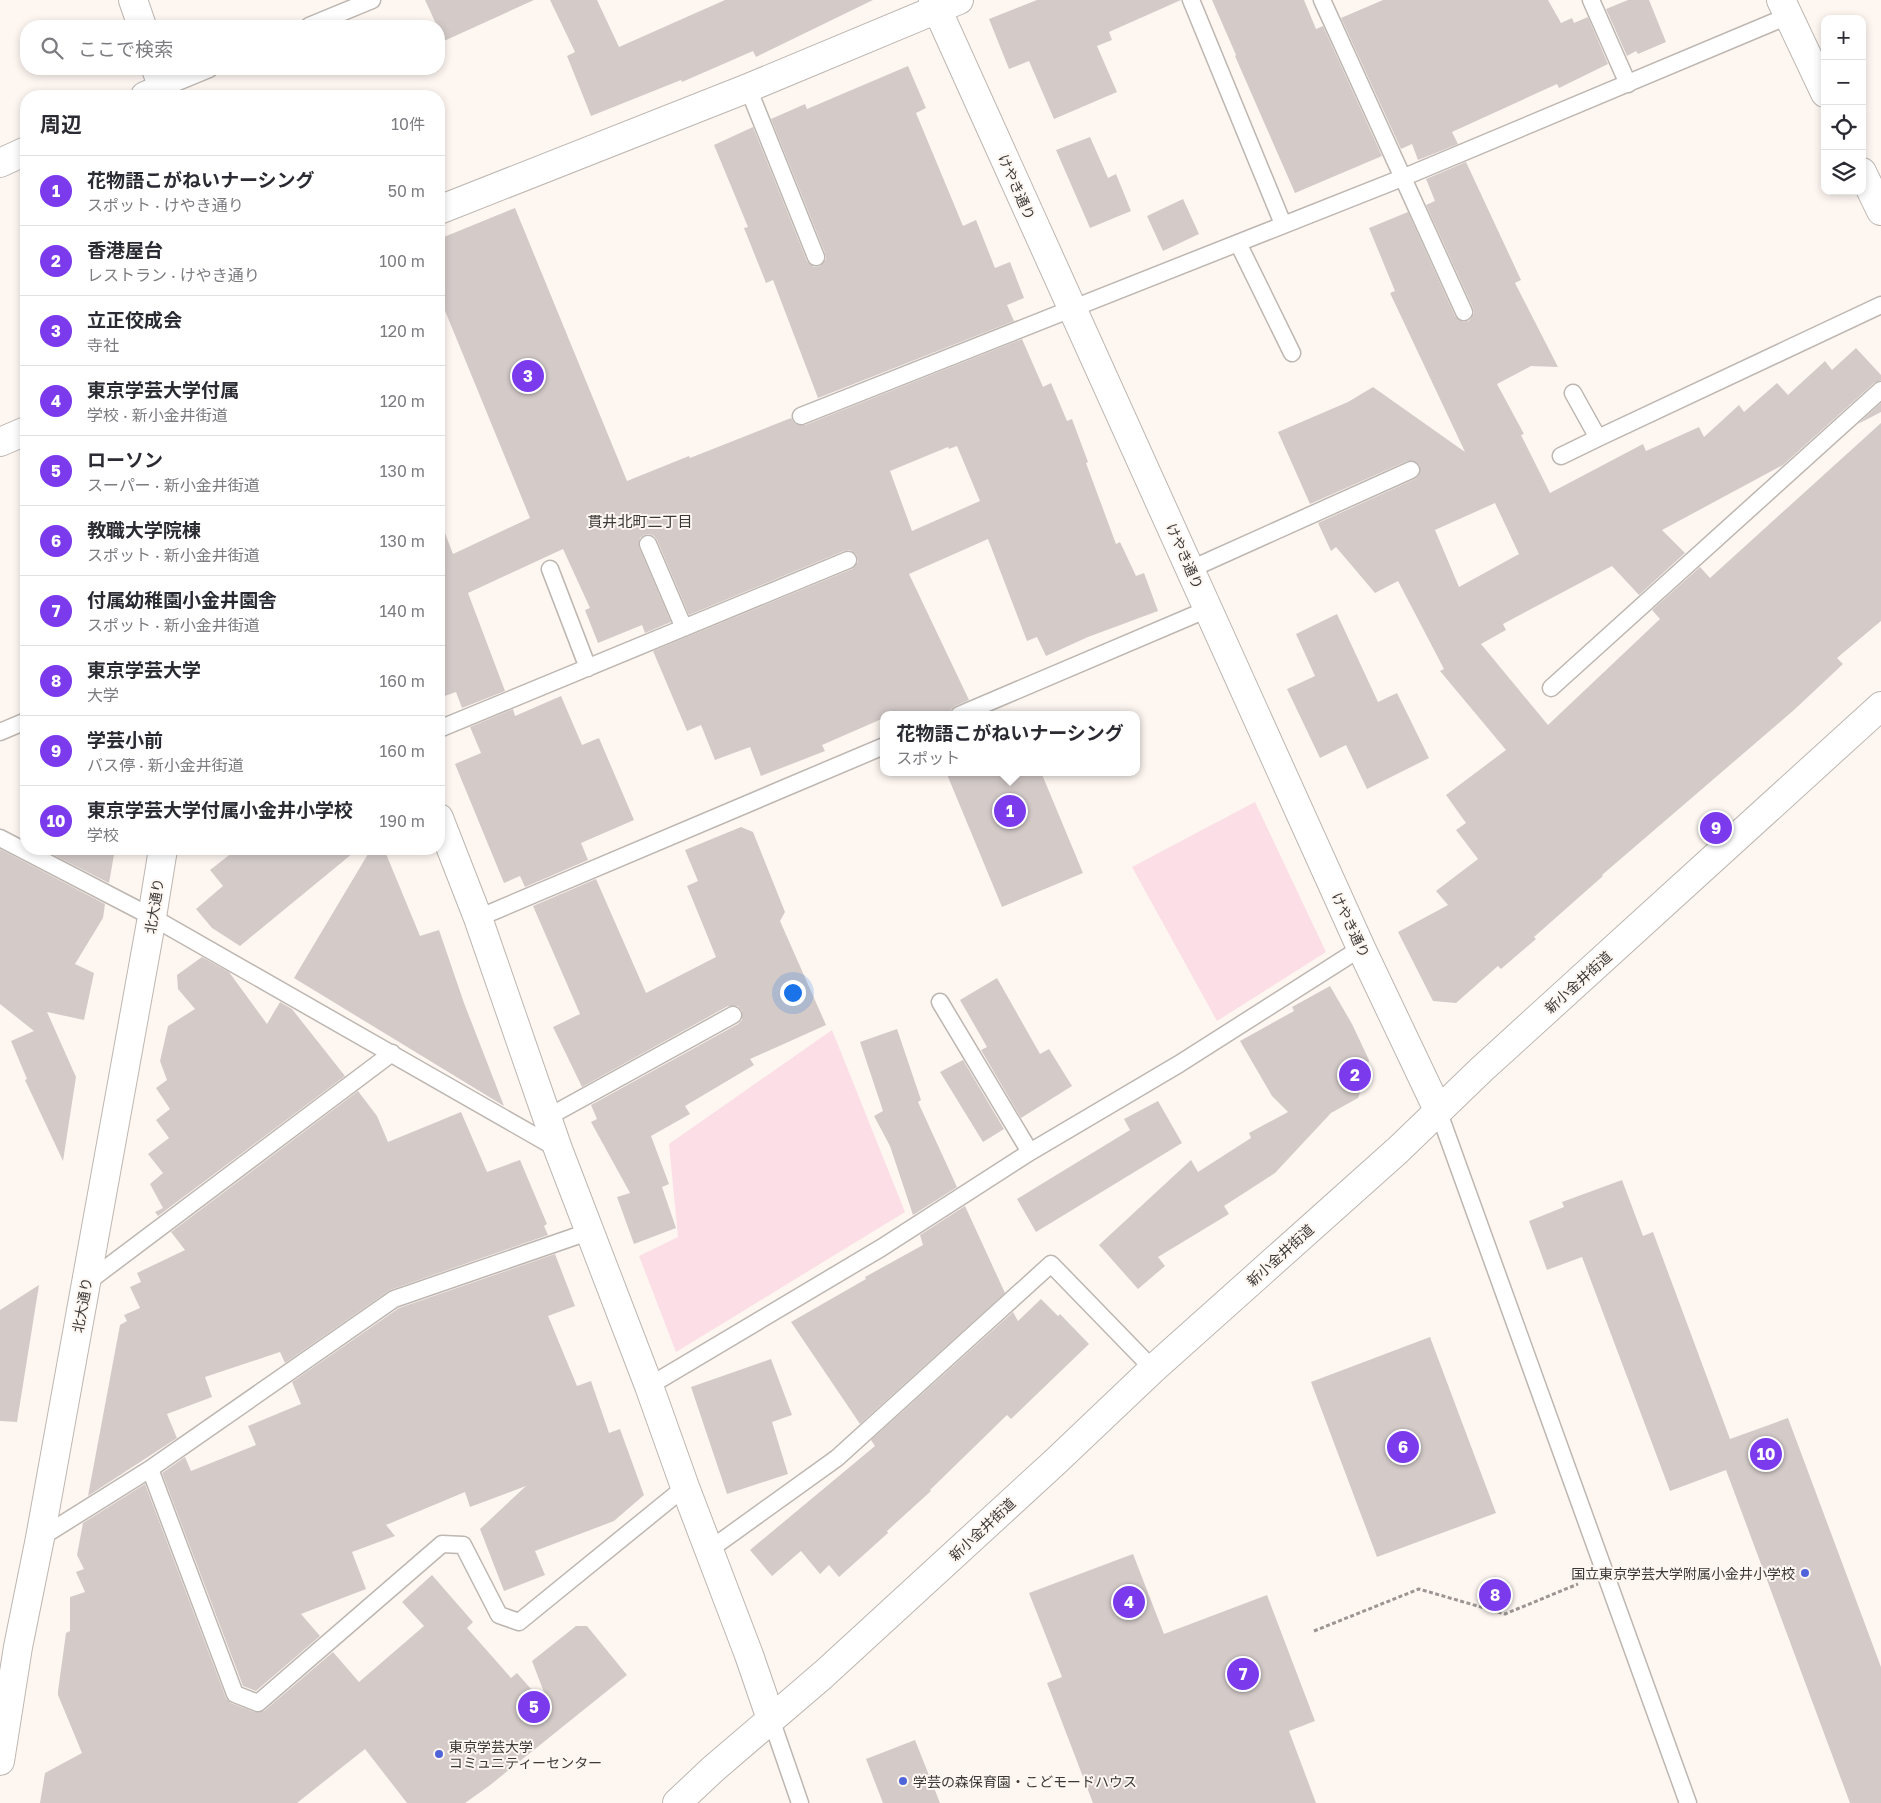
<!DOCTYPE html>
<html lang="ja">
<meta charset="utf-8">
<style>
body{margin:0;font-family:"Golos Text","Noto Sans JP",sans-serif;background:#f2f2f3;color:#2b2b33}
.controls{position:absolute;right:15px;top:15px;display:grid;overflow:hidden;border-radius:10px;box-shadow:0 2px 8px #0003}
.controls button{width:45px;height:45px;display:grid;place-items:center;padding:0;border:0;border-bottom:1px solid #e1e1e2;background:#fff;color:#2b2b33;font:25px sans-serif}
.you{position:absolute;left:792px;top:992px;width:18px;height:18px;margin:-12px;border:4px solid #fff;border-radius:50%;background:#1a73e8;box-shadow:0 0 0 8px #1a73e833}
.badge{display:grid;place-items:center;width:32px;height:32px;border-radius:50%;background:#7c3aed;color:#fff;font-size:16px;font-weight:700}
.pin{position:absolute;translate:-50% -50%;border:2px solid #fff;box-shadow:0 1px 5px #0006}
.popup{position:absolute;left:880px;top:711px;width:260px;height:65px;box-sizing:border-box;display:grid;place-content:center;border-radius:10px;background:#fff;filter:drop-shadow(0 1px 4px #0005);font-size:16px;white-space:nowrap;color:#7c7c81}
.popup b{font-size:19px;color:#2b2b33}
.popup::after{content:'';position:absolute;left:50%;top:100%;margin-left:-10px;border:10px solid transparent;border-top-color:#fff}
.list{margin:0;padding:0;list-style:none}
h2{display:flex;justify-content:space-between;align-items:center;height:65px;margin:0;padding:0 20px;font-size:21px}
h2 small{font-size:16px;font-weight:400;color:#7c7c81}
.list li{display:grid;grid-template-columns:32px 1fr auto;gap:15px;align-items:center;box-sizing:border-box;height:70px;padding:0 20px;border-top:1px solid #e1e1e2}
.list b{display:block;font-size:19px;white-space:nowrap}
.list p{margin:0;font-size:16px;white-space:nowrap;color:#7c7c81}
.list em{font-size:16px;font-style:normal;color:#7c7c81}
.icon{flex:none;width:28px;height:28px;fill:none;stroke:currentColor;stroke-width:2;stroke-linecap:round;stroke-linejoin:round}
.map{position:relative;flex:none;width:1881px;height:1803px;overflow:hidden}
.search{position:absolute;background:#fff;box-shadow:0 2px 8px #0003;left:20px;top:20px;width:425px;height:55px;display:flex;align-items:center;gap:12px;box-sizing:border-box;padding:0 18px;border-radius:20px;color:#7c7c81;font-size:19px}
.panel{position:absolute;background:#fff;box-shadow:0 2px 8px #0003;left:20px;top:90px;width:425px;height:765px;border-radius:20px}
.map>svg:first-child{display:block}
</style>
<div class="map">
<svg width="1881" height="1803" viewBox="0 0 1881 1803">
<rect width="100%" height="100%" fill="#fdf6f1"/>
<!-- green -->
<path fill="#fcdfe6" d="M1255 802 1326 952 1217 1021 1132 867Z
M832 1030 905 1212 676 1352 639 1256 678 1237 669 1144Z"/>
<!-- building -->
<path fill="#d4cbc9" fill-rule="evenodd" d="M425 0H534L444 41 439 26H437Z
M550 0H597L619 47 725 0H873L756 57 753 51 682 82 681 80 591 116 567 56 575 52Z
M1037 0H1181L1109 32 1112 40 1097 46 1117 92 1054 119 1029 61 1009 69 989 19Z
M1212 0H1304L1316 29 1323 26 1382 156 1295 193 1235 56 1236 55Z
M1383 0H1548L1561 23 1572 18 1574 23 1588 17 1608 64 1559 88 1557 84 1452 132 1458 144 1418 160 1412 144 1401 149 1341 18Z
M1628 0H1649L1666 42 1638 54 1636 51 1627 56 1606 9Z
M908 66 926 108 916 113 963 226 976 220 995 268 1010 262 1024 298 1007 305 1014 321 818 398 773 280 766 283 744 228 748 227 714 145 753 127 807 261 814 267 820 266 826 259 825 253 771 119 805 104 807 109Z
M1090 137 1108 178 1116 174 1131 211 1090 228 1056 150Z
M1466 162 1521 280 1515 283 1558 367 1531 366 1497 384 1524 434 1521 435 1550 493 1643 444 1646 451 1699 427 1704 437 1739 405 1744 412 1777 383 1788 395 1825 361 1832 370 1856 348 1881 375V380L1874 383 1783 465 1662 530 1685 553 1639 595 1612 566 1503 624 1506 630 1481 644 1548 725 1660 619 1652 610 1700 567 1710 578 1881 423V621L1837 658 1843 664 1794 710 1602 875 1603 876 1534 937 1536 939 1501 969 1498 966 1456 1003 1433 1001 1398 932 1448 905 1436 891 1478 859 1456 830 1466 823 1446 795 1506 750 1440 671 1444 669 1398 581 1375 593 1336 547 1331 551 1318 523 1415 479 1419 475 1420 466 1416 462 1407 461 1310 504 1278 432 1348 402 1373 387 1465 452 1390 293 1395 291 1369 228 1408 212 1455 316 1463 322 1469 321 1474 313 1473 308 1426 205 1435 201 1426 179ZM1495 503 1519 554 1459 587 1435 530Z
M1183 199 1199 234 1163 251 1147 216Z
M515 208 627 481 689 456 690 458 791 418 795 424 805 425 1022 339 1043 387 1051 383 1067 421 1072 419 1088 462 1086 463 1116 544 1120 542 1136 576 1144 573 1158 611 1088 637 1046 656 1037 637 1027 641 988 539 909 574 969 700 955 706 951 709 949 715H884V718L822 745 825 751 761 776 750 747 715 760 701 725 687 731 653 651 852 569 858 562 857 556 850 550 844 551 689 615 657 540 654 536 649 534 644 535 640 538 639 547 671 622 645 633 642 625 598 643 585 610 590 608 563 549 468 593 505 691 462 708 456 692 439 698V523H441L453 554 530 518 439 296V239ZM957 446 980 501 912 531 890 471 948 447 949 449Z
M1881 403V412L1858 424Z
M1337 614 1378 702 1397 693 1429 758 1367 789 1346 745 1320 758 1287 689 1315 676 1296 634Z
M561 696 582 745 599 738 634 820 581 843 588 860 525 887 520 876 504 883 455 764 481 753 470 727 513 709 515 716Z
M946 772H1041L1083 873 1002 907Z
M741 827 753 832 785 912 780 921 826 1025 750 1059 754 1065 685 1106 690 1114 651 1136 669 1184 662 1187 676 1228 634 1244 617 1197 630 1193 591 1122 597 1119 591 1105 738 1024 742 1020V1011L738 1006H728L582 1087 553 1027 580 1014 533 906 596 879 646 993 716 957 687 886 698 881 685 850Z
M0 849 105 904 103 918 75 964 94 973 84 1020 47 1012 76 1077 63 1161 25 1080 27 1079 11 1041 34 1031 0 1004Z
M42 849H115L109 883Z
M237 849H358L240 946 212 928 196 909 223 886 210 870Z
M371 849H384L420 936 439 930 464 1003 504 1106 294 978Z
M202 957 229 972 267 1024 280 1002 292 1009 345 1076 158 1216 155 1212 163 1208 150 1184 163 1173 148 1154 169 1138 156 1120 170 1109 156 1088 167 1080 160 1061 168 1026 195 1009 178 989 177 975Z
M997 978 1040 1054 1049 1049 1072 1086 1021 1118 981 1050 987 1047 960 1000Z
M1330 986 1352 1024 1369 1060 1366 1077 1358 1098 1331 1113 1275 1173 1224 1206 1229 1214 1158 1257 1165 1266 1138 1289 1099 1245 1191 1160 1198 1172 1251 1138 1249 1133 1288 1112 1272 1096 1240 1041 1294 1011 1292 1007Z
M897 1029 921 1100 918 1102 957 1187 913 1215 890 1146 874 1116 883 1111 860 1042Z
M963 1060 1004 1129 983 1142 940 1072Z
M358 1091 377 1116 388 1142 461 1112 487 1172 520 1160 547 1224 544 1226 548 1235 390 1290 285 1363 280 1352 205 1377 212 1397 167 1414 177 1438 88 1496 120 1325 127 1321 124 1315 140 1308 130 1287 141 1282 137 1273 185 1250 171 1232Z
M1158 1101 1182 1143 1036 1232 1017 1199 1130 1130 1124 1119Z
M1622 1180 1643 1236 1653 1232 1730 1439 1788 1418 1881 1667V1803H1850L1726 1470 1670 1491 1582 1257 1547 1270 1529 1221 1564 1207 1562 1202Z
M965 1206 1005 1293 860 1424 791 1322 866 1279 865 1277 923 1245 920 1235Z
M555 1254 575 1306 548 1316 577 1386 591 1381 609 1433 620 1429 644 1495 614 1521 535 1551 545 1575 504 1591 480 1529 526 1486 470 1507 465 1492 386 1525 395 1536 352 1552 366 1589 301 1614 320 1636 256 1691 243 1686 162 1473 185 1457 191 1471 256 1445 248 1426 301 1404 292 1382 399 1308Z
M39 1285 17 1422 0 1421V1310Z
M1041 1299 1058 1316 1060 1314 1089 1344 1011 1419 1007 1415 930 1490 931 1491 887 1531 888 1533 839 1577 829 1565 820 1574 801 1551 772 1576 750 1550 875 1446 871 1440 1013 1312 1018 1321Z
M1430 1337 1496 1513 1377 1557 1311 1382Z
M771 1359 792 1415 772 1422 788 1474 727 1494 691 1387Z
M145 1484 226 1698 231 1703 255 1712 264 1711 333 1652 359 1682 424 1626 402 1602 432 1575 473 1622 467 1628 511 1678 517 1673 552 1713 532 1661 576 1626H587L627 1675 489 1786 465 1803H407L365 1749 297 1803H40L45 1773 82 1753 58 1695V1691L66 1633 70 1631V1597L85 1592 76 1572 84 1569 77 1555 83 1523Z
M1133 1554 1164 1634 1267 1595 1315 1721 1289 1731 1316 1803H1093L1047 1683 1062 1677 1029 1593Z
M915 1740 940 1803H883L866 1759Z"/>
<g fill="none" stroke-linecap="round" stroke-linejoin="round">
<!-- service casing -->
<g stroke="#bdb6b1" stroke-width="19">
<path id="service" d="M1191 0 1283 224
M1322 0 1464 312
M1591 0 1628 84
M309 26 372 0
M163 88 209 69
M748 88 816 257
M1238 243 1292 353
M1573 393 1598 438 1881 305
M801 416 1402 178 1788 16
M1561 456 1598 438
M648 544 684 628
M550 569 588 668
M1191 569 1411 470
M1551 688 1881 390
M959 715 1208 609
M439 729 848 560
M0 732 26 721
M0 838 152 917 558 1149
M478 918 884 746
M940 1002 1030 1152
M1438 1110 1688 1803
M548 1117 733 1015
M85 1284 392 1053
M649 1386 881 1248 1030 1152 1179 1064 1361 948
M150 1469 235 1694 258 1703 442 1544 463 1545 499 1615 519 1622 685 1487
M40 1538 150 1469 394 1299 591 1231
M709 1550 837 1458 1051 1264 1153 1369
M771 1719 800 1803"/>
</g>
<!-- minor casing -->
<g stroke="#bdb6b1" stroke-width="30">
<path id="minor" d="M145 96 163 88
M0 163 26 151
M439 210 748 88 959 0
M0 442 26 431"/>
</g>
<!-- tertiary casing -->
<g stroke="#bdb6b1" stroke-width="30">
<path id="tertiary" d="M133 0 142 26
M933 0 1361 948 1438 1110
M1781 0 1825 93
M156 69 166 96
M1862 172 1881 211
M439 818 478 918 558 1149 649 1386 685 1487 749 1655 771 1719
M0 1761 18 1647 40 1538 152 917 163 849"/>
</g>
<!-- secondary casing -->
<g stroke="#bdb6b1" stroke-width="30">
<path id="secondary" d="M677 1803 712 1770 824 1674 1054 1463 1153 1369 1398 1150 1482 1069 1881 706"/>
</g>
<!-- path -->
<path stroke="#9b9693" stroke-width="3" stroke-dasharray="4 2.5" stroke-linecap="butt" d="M1314 1631 1419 1589 1505 1614 1578 1584"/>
<!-- service -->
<use href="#service" stroke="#fff" stroke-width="16"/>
<!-- minor -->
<use href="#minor" stroke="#fff" stroke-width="28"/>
<!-- tertiary -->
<use href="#tertiary" stroke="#fff" stroke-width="28"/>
<!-- secondary -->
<use href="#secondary" stroke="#fff" stroke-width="28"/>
</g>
<!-- markers -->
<g fill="#5064da" stroke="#fdf6f1" stroke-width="2">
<circle cx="1805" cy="1573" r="5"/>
<circle cx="439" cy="1754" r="5"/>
<circle cx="903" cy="1781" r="5"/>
</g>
<g text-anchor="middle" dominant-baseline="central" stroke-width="4" stroke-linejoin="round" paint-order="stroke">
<!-- street labels -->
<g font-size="14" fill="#3b3937" stroke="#fdf6f1">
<text transform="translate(1017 187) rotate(66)">けやき通り</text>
<text transform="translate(1185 556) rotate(66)">けやき通り</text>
<text transform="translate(154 906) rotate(-81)">北大通り</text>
<text transform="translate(1351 925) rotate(65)">けやき通り</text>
<text transform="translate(1578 982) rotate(-42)">新小金井街道</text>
<text transform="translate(1280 1255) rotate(-42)">新小金井街道</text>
<text transform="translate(82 1305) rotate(-80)">北大通り</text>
<text transform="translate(982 1529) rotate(-43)">新小金井街道</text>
</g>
<!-- poi labels -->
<g font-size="14" fill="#3b3937" stroke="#fdf6f1" text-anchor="start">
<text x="1795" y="1573" text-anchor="end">国立東京学芸大学附属小金井小学校</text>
<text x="449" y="1746">東京学芸大学<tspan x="449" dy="16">コミュニティーセンター</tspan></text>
<text x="913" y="1781">学芸の森保育園・こどモードハウス</text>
</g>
<!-- neighbourhood labels -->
<g font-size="15" fill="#3b3937" stroke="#fdf6f1">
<text x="640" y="521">貫井北町二丁目</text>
</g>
</g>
</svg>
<div class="controls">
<button>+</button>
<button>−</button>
<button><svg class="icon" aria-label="locate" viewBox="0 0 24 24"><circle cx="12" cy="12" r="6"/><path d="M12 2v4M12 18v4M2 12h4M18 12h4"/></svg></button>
<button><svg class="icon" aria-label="layers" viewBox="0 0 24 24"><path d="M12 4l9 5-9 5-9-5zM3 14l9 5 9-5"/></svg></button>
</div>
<div class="you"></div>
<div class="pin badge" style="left:1010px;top:811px">1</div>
<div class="popup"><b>花物語こがねいナーシング</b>スポット</div>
<div class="pin badge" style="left:1355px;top:1075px">2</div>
<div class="pin badge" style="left:528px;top:376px">3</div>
<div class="pin badge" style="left:1129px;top:1602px">4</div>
<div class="pin badge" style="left:534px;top:1707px">5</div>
<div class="pin badge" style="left:1403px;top:1447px">6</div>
<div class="pin badge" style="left:1243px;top:1674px">7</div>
<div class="pin badge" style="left:1495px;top:1595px">8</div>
<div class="pin badge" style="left:1716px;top:828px">9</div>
<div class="pin badge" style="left:1766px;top:1454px">10</div>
<div class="search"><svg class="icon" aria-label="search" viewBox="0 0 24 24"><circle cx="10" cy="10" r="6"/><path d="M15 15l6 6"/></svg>ここで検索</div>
<section class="panel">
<h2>周辺<small>10件</small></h2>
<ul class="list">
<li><span class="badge">1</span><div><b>花物語こがねいナーシング</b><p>スポット · けやき通り</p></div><em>50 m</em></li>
<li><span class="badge">2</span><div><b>香港屋台</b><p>レストラン · けやき通り</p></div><em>100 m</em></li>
<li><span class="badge">3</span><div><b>立正佼成会</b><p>寺社</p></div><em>120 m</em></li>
<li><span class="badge">4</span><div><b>東京学芸大学付属</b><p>学校 · 新小金井街道</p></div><em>120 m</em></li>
<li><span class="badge">5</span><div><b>ローソン</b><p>スーパー · 新小金井街道</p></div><em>130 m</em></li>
<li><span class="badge">6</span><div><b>教職大学院棟</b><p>スポット · 新小金井街道</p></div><em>130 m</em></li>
<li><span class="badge">7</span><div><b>付属幼稚園小金井園舎</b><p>スポット · 新小金井街道</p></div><em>140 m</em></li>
<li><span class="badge">8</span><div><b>東京学芸大学</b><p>大学</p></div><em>160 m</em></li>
<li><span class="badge">9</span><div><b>学芸小前</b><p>バス停 · 新小金井街道</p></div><em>160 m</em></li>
<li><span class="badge">10</span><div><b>東京学芸大学付属小金井小学校</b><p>学校</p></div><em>190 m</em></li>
</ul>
</section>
</div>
